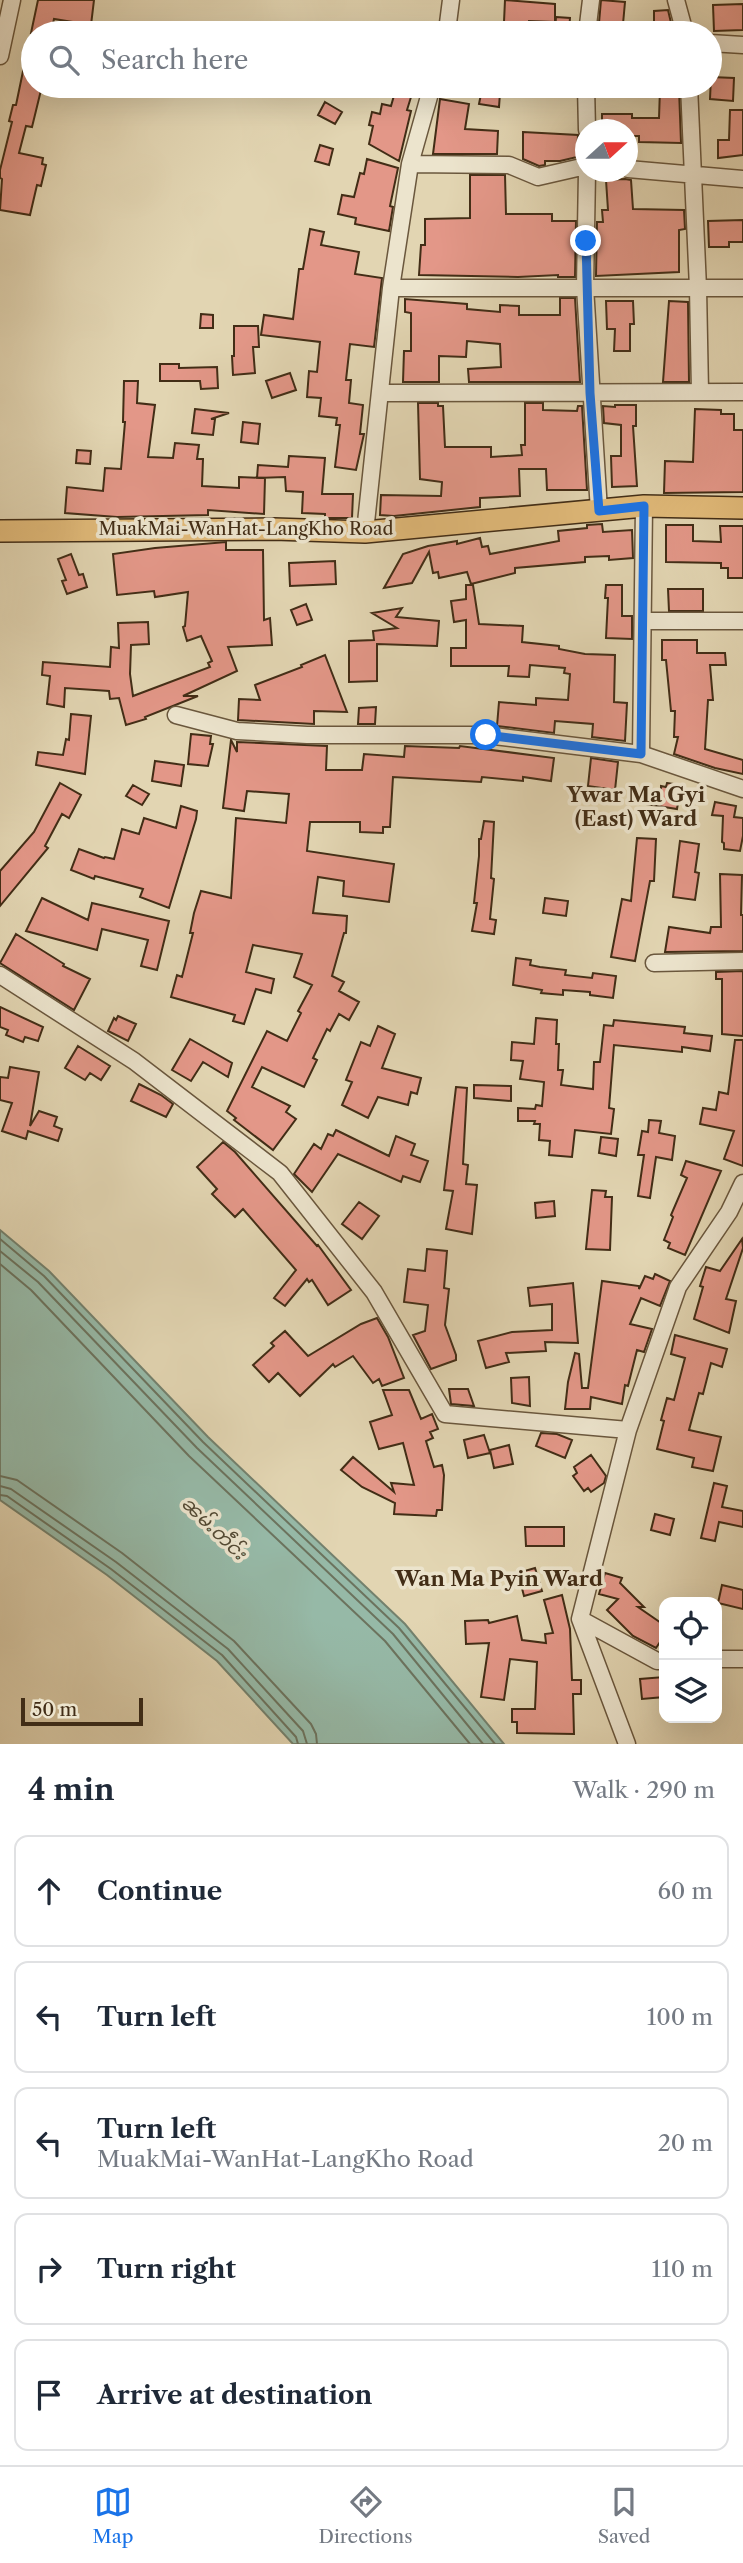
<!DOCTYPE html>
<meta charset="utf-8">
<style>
body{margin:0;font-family:"Libre Caslon Text","Noto Sans Myanmar",serif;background:#f6f6f7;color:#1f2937}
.controls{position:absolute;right:21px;bottom:21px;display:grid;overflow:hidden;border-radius:14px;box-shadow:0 7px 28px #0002}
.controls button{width:63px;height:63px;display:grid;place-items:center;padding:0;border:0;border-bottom:2px solid #e0e1e3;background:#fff;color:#1f2937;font:35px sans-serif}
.compass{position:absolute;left:575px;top:119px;width:63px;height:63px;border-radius:50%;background:#fff;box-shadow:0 7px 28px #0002;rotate:69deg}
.scale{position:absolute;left:21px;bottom:18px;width:122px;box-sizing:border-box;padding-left:7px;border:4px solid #422d16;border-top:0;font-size:19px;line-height:24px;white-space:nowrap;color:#422d16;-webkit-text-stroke:5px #ece4cd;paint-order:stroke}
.stop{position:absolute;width:21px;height:21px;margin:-16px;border:5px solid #1a73e8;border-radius:50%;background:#fff}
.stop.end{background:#1a73e8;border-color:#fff;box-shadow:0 2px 7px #0008}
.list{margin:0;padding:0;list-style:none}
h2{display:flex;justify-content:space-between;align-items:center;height:91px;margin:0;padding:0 28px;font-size:30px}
h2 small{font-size:23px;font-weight:400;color:#747a83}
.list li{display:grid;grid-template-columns:46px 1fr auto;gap:21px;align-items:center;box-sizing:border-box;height:112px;margin:0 14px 14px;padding:0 14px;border:2px solid #e0e1e3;border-radius:14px}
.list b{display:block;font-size:26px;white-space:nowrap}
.list p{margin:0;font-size:23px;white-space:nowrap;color:#747a83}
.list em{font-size:23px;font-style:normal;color:#747a83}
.icon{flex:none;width:38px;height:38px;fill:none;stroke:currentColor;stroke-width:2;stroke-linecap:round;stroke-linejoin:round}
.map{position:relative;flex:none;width:743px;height:1744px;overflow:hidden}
.search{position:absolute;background:#fff;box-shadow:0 7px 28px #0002;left:21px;right:21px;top:21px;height:77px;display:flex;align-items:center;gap:18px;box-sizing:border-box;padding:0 24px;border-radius:38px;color:#747a83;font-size:26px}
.sheet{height:721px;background:#fff}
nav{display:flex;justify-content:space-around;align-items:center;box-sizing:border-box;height:98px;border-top:2px solid #e0e1e3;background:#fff;font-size:19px;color:#747a83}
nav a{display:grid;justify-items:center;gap:4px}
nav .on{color:#1a73e8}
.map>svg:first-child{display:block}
</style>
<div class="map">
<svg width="743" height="1744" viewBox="0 0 743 1744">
<rect width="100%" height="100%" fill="#e2d5b2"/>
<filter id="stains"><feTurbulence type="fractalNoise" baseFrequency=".00286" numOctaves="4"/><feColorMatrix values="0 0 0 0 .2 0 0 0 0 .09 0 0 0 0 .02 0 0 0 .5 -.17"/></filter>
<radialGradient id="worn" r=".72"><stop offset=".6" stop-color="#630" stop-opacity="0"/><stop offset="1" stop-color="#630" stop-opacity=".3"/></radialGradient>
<!-- water -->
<path fill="#96b9a7" stroke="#74816d" stroke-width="2" d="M0 1230 49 1271 208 1437 405 1624 504 1744H293L217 1661 107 1575 0 1500Z"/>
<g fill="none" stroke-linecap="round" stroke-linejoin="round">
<!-- shore -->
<path stroke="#6c735e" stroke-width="2" d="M0 1239 44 1276 203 1442 399 1628 495 1744
M0 1251 38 1282 197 1448 393 1634 483 1744
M0 1264 31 1290 189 1456 385 1641 470 1744
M0 1476 17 1480 122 1553 234 1641 311 1724 316 1734 317 1744
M0 1486 11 1489 116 1562 228 1649 303 1731 307 1744
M0 1495 7 1496 111 1569 222 1655 296 1737 298 1744"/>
</g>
<!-- building -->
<path fill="#e39788" stroke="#422d16" stroke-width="2" d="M38 0H94L91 25 54 19 51 33H31Z
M505 0 555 4V22L529 21 528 27 521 23 504 22Z
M601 0 625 2 623 24 599 23Z
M743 4V30L714 31 713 5Z
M668 10 672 27 654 28V11Z
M556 17 570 18 569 31H555Z
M27 52 33 53V86H42L32 127 26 126 19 153 43 158 42 164 46 165 41 186 37 185 30 215 0 210 2 179 0 178V170L12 122 9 121 13 105H16Z
M711 77 734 78 733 101 710 99Z
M482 89 500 93 499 107 479 104Z
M660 89H679L681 143 639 142V136H627V130H602V114H632V118H659Z
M395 92 411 97 407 110 411 111 399 161 369 144 373 126 369 125 372 112 380 114 382 104 391 106Z
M440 99 469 104 465 129 498 131 497 154H433Z
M325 102 342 112 335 124 318 115Z
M730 110H743V155L718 158V140H729Z
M523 132 578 135 577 157 560 161H545V165L539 166 523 159Z
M320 145 333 149 329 165 315 161Z
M367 159 398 168 390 206 393 207 389 231 355 224 356 218 338 214 342 195 354 197 360 173 364 174Z
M470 175H505L506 214H552V221H576L575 277H558V275L518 277 419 275 421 245H425V219L470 218Z
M625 179 631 180 633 209 684 210 685 229 679 230V272L596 276 597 222H603L602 210H608L606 180Z
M743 220V242H729V247H709L708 221Z
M310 229 324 232 321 245 359 252 355 274 382 278 374 347 350 344 346 380H351L349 403 363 405 360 434H364L356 470 335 467 340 425H336L337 418 319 416 321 398 307 397 309 371 317 372 320 342 261 335 264 315 293 319 299 269H303Z
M560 298H575L580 382H469L468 369 501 367 500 344 467 341 466 357 439 356V382H403L404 351H411V313L405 312V299L467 304V309L500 312V305L519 306V315H560Z
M606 301H633L634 324H630V351H614L615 329H607Z
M669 301 688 302 689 382H663Z
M201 314 213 315V328H200Z
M234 326H258L259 347H253L255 373 233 375 232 356H234Z
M160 364H179V368L217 367 218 388 201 389 200 381H160Z
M290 373 296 390 272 398 266 381Z
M124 381H138L137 403 155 405 148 457 173 458 175 443 199 445 197 459H203L202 486 239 488V477L265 478 264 514 208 510V515L117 517 65 513 67 487 103 491 105 468 121 469 125 422H123Z
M418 403H438V406H443L445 447H491V457L522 455 521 445H525V403H543V410L577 411 578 406H582L587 490H547L546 469H519L520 496 480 498V507L394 516 380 515 381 495 441 496 442 482 420 479Z
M615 405H636V426H633L637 486 612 487 611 456H621V425L604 423 603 406 615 407Z
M195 409 229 413 211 419H215L213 435 192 433Z
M695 409 721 410V414H734V430H743V492L664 493 665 461 693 462Z
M243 422 260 424 258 444 241 442Z
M77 450 91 451 90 464 76 463Z
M289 456 325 458 322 494H353L352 518H325V514L302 513 303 492 286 491 285 477 257 478 258 465 288 467Z
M602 524 603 532 632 530 633 558 609 560V556L585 557V562L515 568V573L471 584 467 572 439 578 438 572 433 573 429 552 412 583 384 588 403 554 428 546 457 541V544L480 538 482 547 488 546 490 554 559 541 558 531 587 528V525Z
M666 525H693V541L721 542 720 526H743V578H728V568H721V563L666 562Z
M226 542V550H263L264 620 270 618 272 645 228 647 237 671 183 696H198L145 717 146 719 126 725 119 698 110 699 109 691 65 688 64 707 47 704 50 676 42 675 43 662 110 667 111 647 119 648 118 623 148 622 149 644 131 645 130 674 133 696 210 667 208 663 212 661 201 636 187 641 183 627 185 626 188 592 155 597 154 591 117 595 113 554 155 548Z
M71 554 79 575 83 574 87 587 67 594 62 581 66 580 58 559Z
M335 561 336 584 290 586 289 563Z
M466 585H473L479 624 523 626 522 642 559 646V649L585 654 615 655 614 702 627 703 625 741 592 737 593 724 555 721 554 733 497 726 499 702 536 705V698L568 700 570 674 564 673 565 668 530 665 529 677 508 676 509 666H451V648H466V620L454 622 451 601 466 599Z
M606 585H622V616H632V639L606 638 608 598H605Z
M668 589H703V611H669Z
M306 604 312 620 297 625 291 610Z
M402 608 396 617 439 621 437 646 377 644V681L349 682V641L374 640 373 631 397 628 372 613Z
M662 640H697V653H725L726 665H710L713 700H708L705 749 743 760V774L715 768 674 754 678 737H674L675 711H671L666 660H662Z
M325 655 347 712 314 711V724L238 720 239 699 260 700 255 685 302 667 301 665Z
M376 707 375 724H358L359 708Z
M71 714 91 716 85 774 36 765 38 752 63 755 66 739 69 740Z
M191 734 211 736 210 744H213L208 766 188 764Z
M231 740 237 752V742L327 746 326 770H362L364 754 404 757 405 746 459 748 460 746 554 758 551 781 523 777V781L482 777 481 782 393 777 390 827H383V833L360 832V822H310L307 851 394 864 389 902 343 896 344 881 318 877 313 913 347 916 346 933H344L332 976 344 982 339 991 359 1002 349 1020 339 1014 330 1031 327 1029 313 1058 317 1060 304 1087 262 1067 252 1087 290 1106 286 1112 296 1119 273 1150 234 1120 236 1118 227 1111 267 1031 287 1041 301 1013 298 1011 312 985 294 977 302 954 253 945 246 972 274 979 271 993 256 989 244 1024 233 1021 235 1015 171 997 177 975 182 977 193 933H190L194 913 201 891 231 898 236 818 286 823 289 794 247 791 244 811 223 808Z
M591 758 618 762 615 790 588 786Z
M155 761 184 765 181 786 152 781Z
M60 783 81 795 69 818 62 814 45 846 48 848 0 906V871L34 832Z
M667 783 681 785 677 809 645 804 646 790 661 791V786L666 787Z
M133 785 149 794 142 805 126 796Z
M715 802 736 806 734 817 743 818V836L740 851 724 849V843L722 842 723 816 712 815Z
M181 806 197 811 196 819 169 908 140 897 143 889 95 876 94 879 71 870 79 849 104 858 105 857 114 859 122 829 139 834 144 818 176 828Z
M484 821 494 822 491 878 494 879 490 919 496 920 494 934 472 931 477 903H474L479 856V839H481Z
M637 838 656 839 654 881H650L635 961 611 957 622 899 631 901Z
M680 841 699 844 695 872 699 873 695 900 673 897Z
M720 874 742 875 741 915H743V951L665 952 669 927 710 933 711 927H721Z
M42 898 88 920 92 903 169 921 157 970 141 966 148 940 102 929 97 950 26 931Z
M545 898 568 901 566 916 543 913Z
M16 934 64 964 63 966 90 979 74 1010 0 963Z
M516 958 531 960 530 965 540 967 566 970 565 975 592 978 593 973 616 976 613 998 590 995V992L563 990V995L541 993 542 990 513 985Z
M743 971V1036L722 1034V979H716V972Z
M0 1007 43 1027 38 1041 25 1037 23 1042 6 1035 8 1030 0 1027Z
M118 1016 136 1024 128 1041 108 1031 114 1018 116 1020Z
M536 1018 557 1020 556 1044H559L558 1070H563L561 1085 593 1089 594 1062H600L604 1025 613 1026 614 1020 685 1027 684 1033 712 1036 710 1051 682 1047V1052L614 1045 609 1108 614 1109 611 1134 575 1130 572 1157 549 1155 550 1141 539 1140 540 1124H534L535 1121H518V1108L535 1109 536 1105 542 1106 544 1082 520 1079 523 1061 511 1060 512 1042 534 1044Z
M378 1026 395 1034 382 1068 421 1078 417 1094 411 1092 408 1105 378 1097 368 1118 342 1105 352 1082 346 1080 361 1042 370 1046Z
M190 1039 232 1063 228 1077 203 1062 191 1081 172 1070Z
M735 1040H743V1166L724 1159 734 1131 700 1124 703 1108 716 1110 719 1092 728 1094Z
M78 1046 110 1066 101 1080 90 1073 85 1080 65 1068Z
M10 1067 39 1072 30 1126 39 1111 57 1117 54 1126 62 1129 58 1141 28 1131 26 1139 2 1131 12 1103 0 1100V1077L8 1078Z
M139 1084 161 1095 173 1104 166 1117 131 1101Z
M474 1085 511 1086V1101L474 1098Z
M456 1087 467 1088 463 1164 468 1165 466 1184 477 1185 472 1234 446 1229 453 1191 444 1190Z
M649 1120 661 1121 659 1133 675 1136 672 1160 656 1157 650 1198 638 1196 644 1155H638L642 1131 648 1132Z
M336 1130 389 1156 396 1136 415 1144 411 1155 428 1161 420 1182 403 1176 401 1182 338 1154 312 1192 294 1174 314 1144 321 1149 328 1134 333 1136Z
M601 1137 618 1139 616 1156 599 1153Z
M223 1142 235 1152 317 1246 318 1245 351 1290 328 1305 312 1280 309 1282 307 1279 285 1306 274 1298 296 1270 243 1209 235 1217 212 1194 217 1189 197 1167Z
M686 1161 721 1171 685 1255 668 1248 670 1243 664 1240 673 1217 671 1215 687 1178 681 1175Z
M592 1190 606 1191 605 1197H612L610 1250 586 1249Z
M554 1201 555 1216 536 1218 535 1203Z
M359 1202 379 1216 362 1239 342 1224Z
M742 1239 743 1248 726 1299 736 1301 729 1333 694 1319 703 1287 700 1286 706 1267 720 1271Z
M427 1249 447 1251 444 1288 449 1289 445 1325 456 1355V1360L431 1369 413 1335 425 1331 428 1305 404 1302 408 1269 425 1271Z
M655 1274 670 1281 660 1306 641 1298 630 1324 652 1329 644 1352 637 1350 628 1386 625 1385 622 1404 591 1397 590 1409H565L568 1382 575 1353 579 1354 582 1388H588L602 1281 639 1286V1289L645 1276 653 1279Z
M573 1283 578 1343 545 1342 546 1351 506 1353 509 1362 486 1368 478 1341 512 1332 552 1330V1304L530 1306 528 1288Z
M377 1318 388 1337 404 1378 382 1386 379 1379 373 1383 353 1356 335 1367 333 1364 300 1396 278 1373 269 1382 253 1365 274 1346 271 1343 285 1331 308 1356 361 1324Z
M675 1335 727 1349 722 1367 711 1363 703 1394 699 1393 689 1430 721 1437 713 1471 692 1467 694 1458 657 1449 664 1421 661 1420 667 1398 674 1400 685 1358 671 1354Z
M529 1377 530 1406 512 1403 511 1378Z
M449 1389H468L474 1406 451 1404Z
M383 1390H409L421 1419 432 1414 438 1429 430 1432 433 1438 426 1441 434 1467 442 1465 444 1475 442 1510H437L436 1516 394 1514 395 1503 362 1487 341 1470 353 1457 394 1492 391 1483 414 1485 403 1443 379 1449 370 1422 392 1415Z
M541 1433 557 1434 572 1440 565 1458 536 1446Z
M484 1435 490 1453 468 1458 464 1440Z
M509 1445 513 1464 494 1468 490 1450Z
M591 1455 606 1476 604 1483 591 1492 588 1488 584 1491 573 1476 577 1473 574 1467Z
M714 1483 727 1486 722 1507 743 1511V1527L719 1522 715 1541 701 1538Z
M655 1514 674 1519 670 1535 651 1530Z
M525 1527H564V1546H526Z
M535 1568 542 1591 524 1596 518 1573Z
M605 1573 622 1578 620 1583 644 1607H638L664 1625V1636L656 1648 633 1636 607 1610 618 1599 599 1594Z
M722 1585 743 1590V1609L718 1603Z
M562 1595 570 1629 572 1680H581V1694H573L574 1734 517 1733V1722H512V1709H535L537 1662 510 1659 504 1700 481 1697 489 1643 466 1644 465 1621 488 1620 489 1623 517 1616 522 1640 546 1643 545 1634 553 1633 544 1600Z
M664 1677V1697L642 1699 640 1679Z"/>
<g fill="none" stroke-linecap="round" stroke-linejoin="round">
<!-- minor casing -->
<g stroke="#6a573d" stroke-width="19">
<path id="minor" d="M676 0 685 33
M447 31 451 0
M447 33V31L520 33
M587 33 591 0
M710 43 743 45
M0 56 12 0
M586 86 587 130
M689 86 698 288 700 392
M410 164 509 165 538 177 586 166
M628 169 743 179
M587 172 585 287 599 511
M391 288H743
M381 393 743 392
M644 506 641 754 743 789
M365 532 391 288 410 164 432 86
M644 621H743
M176 715 237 731 307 735H486L641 754
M654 963 743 961
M0 975 134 1061 280 1173 374 1292 445 1414 628 1430
M580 1619 657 1661H664
M717 1659H743
M627 1744 580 1619 628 1430 678 1287 729 1212 743 1183"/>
</g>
<!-- major casing -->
<g stroke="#422d16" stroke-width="24">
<path id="major" d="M0 531 274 529 365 532 644 506 743 508"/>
</g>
<!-- minor -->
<use href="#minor" stroke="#ece4cd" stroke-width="16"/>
<!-- major -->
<use href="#major" stroke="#e1ba79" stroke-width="21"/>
</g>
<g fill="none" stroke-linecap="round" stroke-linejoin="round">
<!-- route -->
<path stroke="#1a73e8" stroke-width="9" d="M486 735 641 754 644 506 599 511 590 393 586 241"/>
</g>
<g text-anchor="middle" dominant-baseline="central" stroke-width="7" stroke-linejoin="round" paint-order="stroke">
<!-- street labels -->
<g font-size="18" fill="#422d16" stroke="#ece4cd">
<text x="246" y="529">MuakMai-WanHat-LangKho Road</text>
</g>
<!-- water labels -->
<g font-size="19" font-style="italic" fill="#534933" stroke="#ece4cd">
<text transform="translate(214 1528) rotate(44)">ၼမ်ႉတဵင်း</text>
</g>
<!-- quarter labels -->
<g font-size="21" font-weight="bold" fill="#422d16" stroke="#ece4cd">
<text x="636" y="794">Ywar Ma Gyi<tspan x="636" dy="24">(East) Ward</tspan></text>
<text x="499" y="1578">Wan Ma Pyin Ward</text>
</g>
</g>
<rect width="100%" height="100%" filter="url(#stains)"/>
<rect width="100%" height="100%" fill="url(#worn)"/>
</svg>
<div class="controls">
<button><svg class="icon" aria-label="locate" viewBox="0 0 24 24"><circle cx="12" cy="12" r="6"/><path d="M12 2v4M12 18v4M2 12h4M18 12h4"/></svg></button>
<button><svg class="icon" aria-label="layers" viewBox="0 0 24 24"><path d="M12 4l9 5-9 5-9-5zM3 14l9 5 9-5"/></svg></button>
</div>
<svg class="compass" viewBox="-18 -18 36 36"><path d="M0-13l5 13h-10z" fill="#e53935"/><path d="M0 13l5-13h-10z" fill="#747a83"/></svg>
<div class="scale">50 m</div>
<div class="stop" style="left:486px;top:735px"></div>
<div class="stop end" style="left:586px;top:241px"></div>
<div class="search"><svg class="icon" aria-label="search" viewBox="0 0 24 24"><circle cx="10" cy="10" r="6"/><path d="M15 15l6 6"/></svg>Search here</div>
</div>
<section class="sheet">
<h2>4 min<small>Walk · 290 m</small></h2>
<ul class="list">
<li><svg class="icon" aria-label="ahead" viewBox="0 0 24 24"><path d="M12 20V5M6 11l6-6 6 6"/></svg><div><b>Continue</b></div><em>60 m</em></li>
<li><svg class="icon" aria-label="left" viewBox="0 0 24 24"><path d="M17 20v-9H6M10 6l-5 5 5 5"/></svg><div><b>Turn left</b></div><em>100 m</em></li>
<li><svg class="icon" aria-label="left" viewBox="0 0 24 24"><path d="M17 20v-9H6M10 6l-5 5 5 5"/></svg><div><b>Turn left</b><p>MuakMai-WanHat-LangKho Road</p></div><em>20 m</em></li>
<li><svg class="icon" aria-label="right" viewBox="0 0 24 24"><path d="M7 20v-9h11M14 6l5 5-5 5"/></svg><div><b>Turn right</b></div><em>110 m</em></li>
<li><svg class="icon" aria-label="arrive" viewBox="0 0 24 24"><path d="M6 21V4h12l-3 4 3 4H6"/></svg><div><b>Arrive at destination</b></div></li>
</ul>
</section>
<nav>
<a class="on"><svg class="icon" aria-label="map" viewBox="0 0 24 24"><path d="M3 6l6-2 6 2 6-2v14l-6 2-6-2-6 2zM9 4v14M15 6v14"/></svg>Map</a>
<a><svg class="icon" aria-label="directions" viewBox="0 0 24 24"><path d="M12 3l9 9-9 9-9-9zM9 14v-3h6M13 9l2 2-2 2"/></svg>Directions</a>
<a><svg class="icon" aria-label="saved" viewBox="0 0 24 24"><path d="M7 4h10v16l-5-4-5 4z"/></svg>Saved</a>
</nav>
